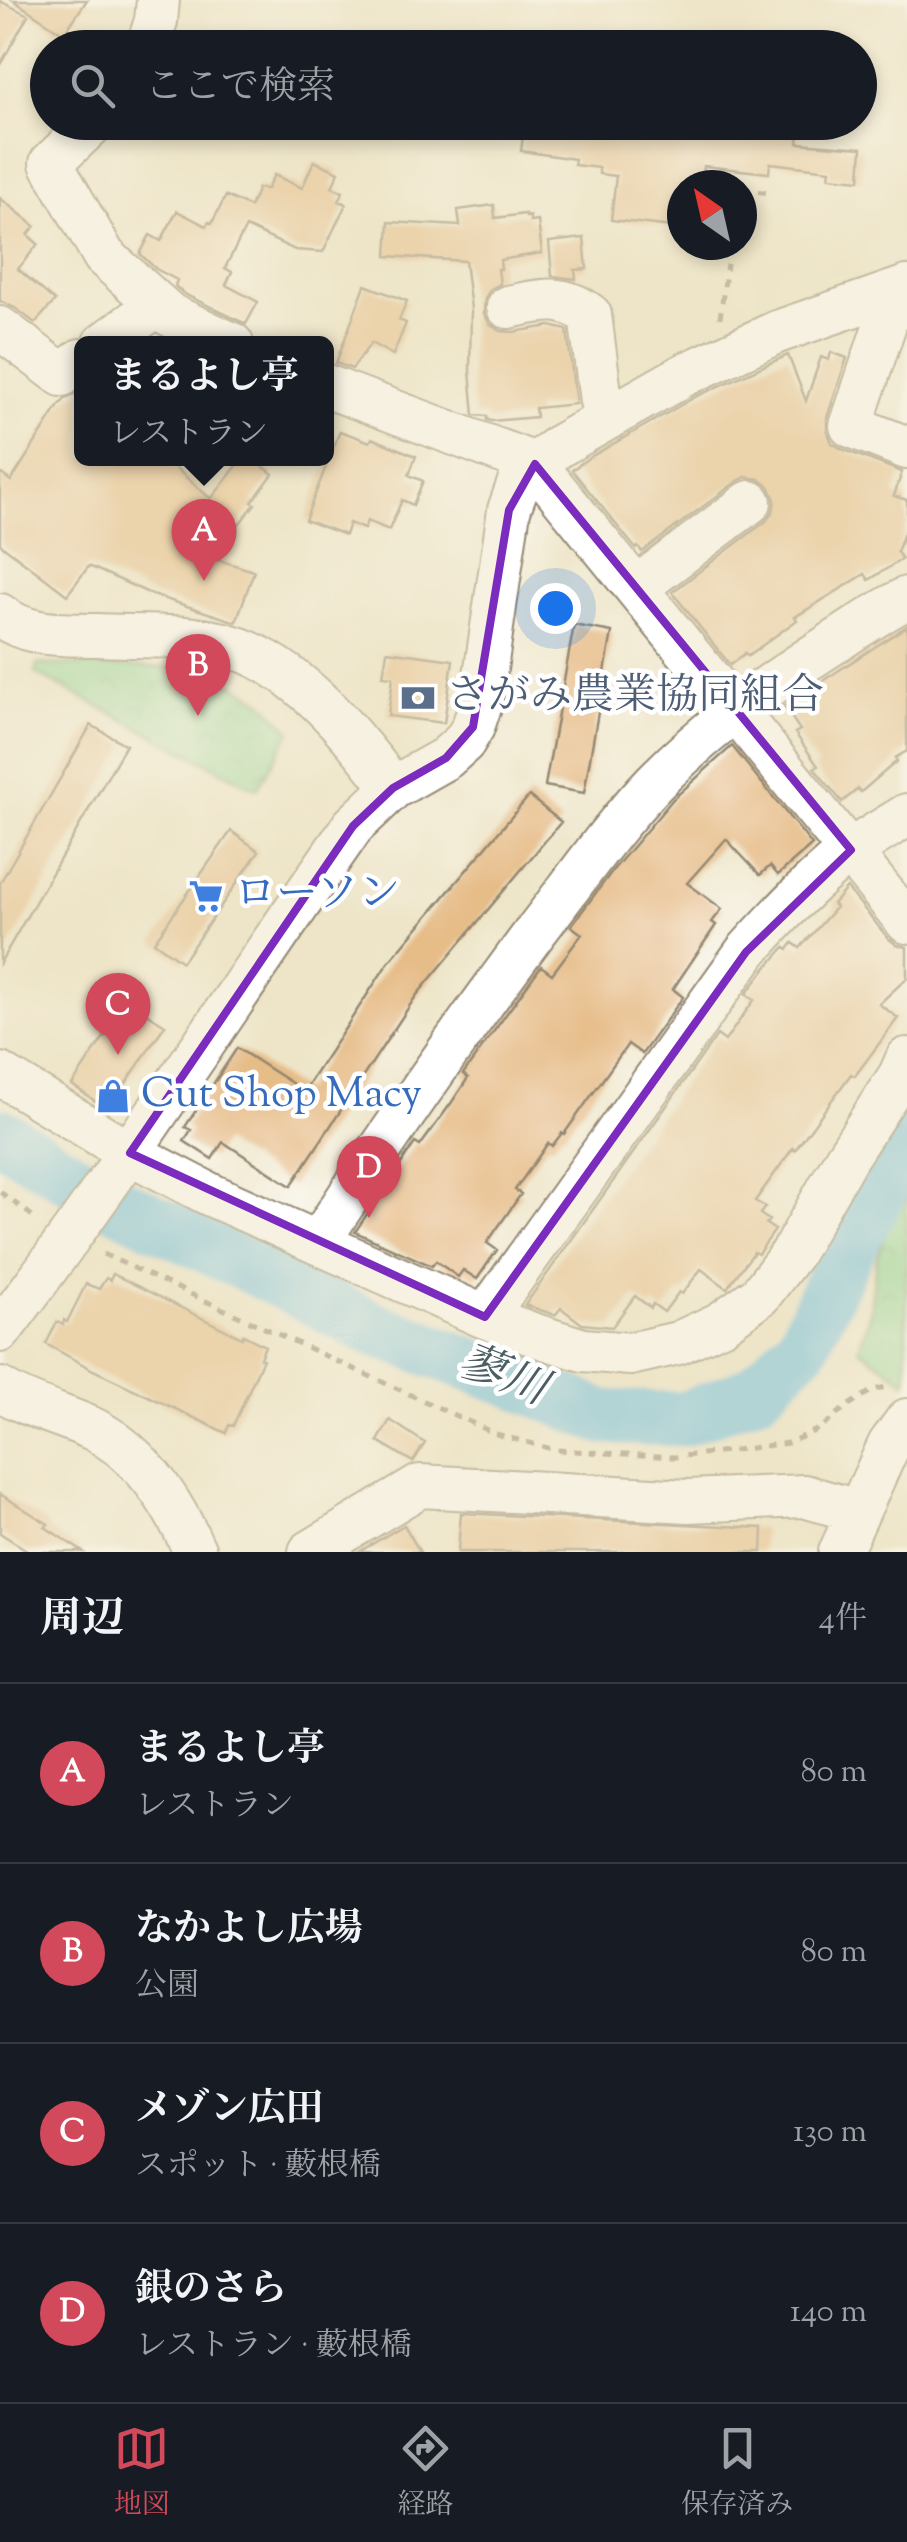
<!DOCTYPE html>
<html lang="ja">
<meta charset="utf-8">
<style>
body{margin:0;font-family:"Sorts Mill Goudy","Noto Serif JP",serif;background:#242831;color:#f1f3f6}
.compass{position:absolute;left:667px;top:170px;width:90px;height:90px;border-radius:50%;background:#171b24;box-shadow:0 5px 15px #0003;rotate:326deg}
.you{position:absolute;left:555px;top:608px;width:35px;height:35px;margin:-25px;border:8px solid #fff;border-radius:50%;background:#1a73e8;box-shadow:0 0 0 15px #1a73e833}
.badge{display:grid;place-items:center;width:65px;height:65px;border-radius:50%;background:#d1495b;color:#fff;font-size:32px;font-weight:700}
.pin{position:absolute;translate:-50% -82px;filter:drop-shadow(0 2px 5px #0008)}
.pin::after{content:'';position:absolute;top:52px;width:35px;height:30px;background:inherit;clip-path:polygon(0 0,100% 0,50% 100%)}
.popup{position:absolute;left:74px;top:336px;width:260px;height:130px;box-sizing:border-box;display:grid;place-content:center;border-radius:15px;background:#171b24;filter:drop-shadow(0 2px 8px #0005);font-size:32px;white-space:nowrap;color:#9ea1a6}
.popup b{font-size:38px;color:#f1f3f6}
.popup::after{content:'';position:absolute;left:50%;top:100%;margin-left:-20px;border:20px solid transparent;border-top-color:#171b24}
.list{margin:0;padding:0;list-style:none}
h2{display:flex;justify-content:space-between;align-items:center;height:130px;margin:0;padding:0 40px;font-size:42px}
h2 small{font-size:32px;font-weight:400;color:#9ea1a6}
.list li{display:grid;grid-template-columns:65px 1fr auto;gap:30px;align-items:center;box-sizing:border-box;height:180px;padding:0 40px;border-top:2px solid #363941}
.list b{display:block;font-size:38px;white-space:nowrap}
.list p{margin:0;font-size:32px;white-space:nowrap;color:#9ea1a6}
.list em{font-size:32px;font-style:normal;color:#9ea1a6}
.icon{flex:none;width:55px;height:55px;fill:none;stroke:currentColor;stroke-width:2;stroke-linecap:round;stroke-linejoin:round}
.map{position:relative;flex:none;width:907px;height:1552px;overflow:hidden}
.search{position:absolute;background:#171b24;box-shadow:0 5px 15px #0003;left:30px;right:30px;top:30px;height:110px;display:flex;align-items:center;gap:25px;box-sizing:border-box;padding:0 35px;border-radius:55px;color:#9ea1a6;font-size:38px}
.sheet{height:850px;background:#171b24}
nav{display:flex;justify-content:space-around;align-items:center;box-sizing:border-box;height:140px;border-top:2px solid #363941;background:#171b24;font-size:28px;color:#9ea1a6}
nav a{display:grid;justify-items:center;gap:5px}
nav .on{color:#d1495b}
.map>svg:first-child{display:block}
</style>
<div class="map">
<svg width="907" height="1552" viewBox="0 0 907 1552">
<defs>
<pattern id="park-crowns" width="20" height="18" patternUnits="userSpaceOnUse" patternTransform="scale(2.5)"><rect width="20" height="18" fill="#87d493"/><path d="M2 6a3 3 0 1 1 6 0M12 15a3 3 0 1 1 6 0" fill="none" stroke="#75b67e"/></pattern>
</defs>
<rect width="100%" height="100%" fill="#fff"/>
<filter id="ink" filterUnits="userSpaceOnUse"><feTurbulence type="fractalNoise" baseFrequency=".01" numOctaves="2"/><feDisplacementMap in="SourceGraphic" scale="20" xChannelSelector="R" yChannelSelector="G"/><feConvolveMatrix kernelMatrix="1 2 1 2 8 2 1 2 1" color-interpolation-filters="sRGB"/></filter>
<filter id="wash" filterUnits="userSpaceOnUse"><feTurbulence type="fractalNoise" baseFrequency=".0048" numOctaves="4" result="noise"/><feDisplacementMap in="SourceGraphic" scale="40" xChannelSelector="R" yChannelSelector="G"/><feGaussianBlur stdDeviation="2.25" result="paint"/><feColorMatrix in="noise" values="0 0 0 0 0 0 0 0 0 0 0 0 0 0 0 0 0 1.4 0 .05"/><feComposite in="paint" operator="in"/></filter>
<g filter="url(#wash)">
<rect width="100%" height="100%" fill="#eee5c8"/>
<!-- park -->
<path fill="url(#park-crowns)" stroke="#617f58" stroke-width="2.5" d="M37 664 190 668 234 684 263 702 291 731 257 789 35 673Z
M907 1171V1382L859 1349 870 1312 876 1261 891 1217 899 1179Z"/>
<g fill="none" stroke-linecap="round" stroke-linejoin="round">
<!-- river -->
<path stroke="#67bee4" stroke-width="55" d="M0 1135 105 1198 255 1269 372 1328 516 1381 603 1417 683 1419 756 1391 801 1347 853 1238 907 1143"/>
</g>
<g id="blocks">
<!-- building -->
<path fill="#e6bc87" d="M13 0H87L64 34Z
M0 1 28 15 0 65Z
M579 122H625L624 128 688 136V132L713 135 715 122H800L798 143 862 148 860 180 829 177 830 170 770 163 769 173 704 166 702 180 688 178 687 185H682V228L611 220 616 176 599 174V168L574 165 575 159 521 151 524 128 543 130V127L578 132Z
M314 161 339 172 332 187 343 192 339 201 346 204 323 252 295 250 246 227 225 268 232 272 226 285 258 302 246 324 184 294 175 286 177 280 156 269 140 254 150 235 161 241 177 211 206 226 209 222 212 223 226 196 250 207 258 188 267 189 274 175 302 188Z
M0 198 35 226 28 235 38 244 18 269 55 301 35 323 15 308 0 301Z
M494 205 495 218 525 214 526 217 530 216V222L538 221 542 253 500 260 501 269H498L500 284 491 289 485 298 484 313 490 324 501 331 513 332 550 326 567 330 576 404 535 408 536 417 492 421 487 420V416L474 415 470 371 471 309 465 261 387 256 389 222 460 226 458 210Z
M584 238 587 269 575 270 576 279 552 276 549 242Z
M365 285 407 301 399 320 406 323 393 355 371 343 352 369 336 363Z
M831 352 847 358 827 418V431L832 443 842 449 902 472 894 496 907 500V525L897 552 902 559 869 580 865 574 795 617 797 620 748 656 745 653 730 665 672 592 766 521 773 511 775 500 769 486 759 479 746 477 736 482 642 552 638 547 636 549 572 470 587 459 695 397 788 355 806 401 821 357 829 360Z
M82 391V458H164L211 499 243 458H252L273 474 252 502 255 504 212 558 254 571 236 622 153 595 89 566 67 595 0 544V473L11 481 58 407 65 399Z
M340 431 370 442 372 438 416 456 409 475 423 481 413 505 402 500 389 530 367 521 364 529 349 523 345 535 305 520Z
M574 625 612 632 584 793 545 786Z
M907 626V751L895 758 897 761 861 792 858 789 842 802 814 768 818 766 795 733 800 730 784 706Z
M387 651 453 660 444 723 388 716 393 677 383 676Z
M91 725 126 745 0 963V883Z
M732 746 812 845 778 875 770 866 760 875 726 839 687 883 722 909 712 922 716 925 673 989 683 997 642 1054 628 1044 564 1134 562 1133 552 1146 548 1143 515 1190 521 1194 487 1243 497 1250 477 1279 463 1270 458 1277 436 1261 432 1266 355 1232 415 1143 420 1146 452 1102 468 1078 463 1074 541 966 552 974 582 934 571 926 613 870 673 799Z
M529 796 561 822 416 996 291 1186 223 1142 212 1159 184 1141 191 1130 185 1127 237 1048 304 1091 388 963Z
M231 831 259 851 182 962 154 942Z
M847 888 888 938 897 945 907 947V978L879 1004 898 1018 855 1076 851 1074 795 1150 793 1148 755 1201 765 1207 760 1214 769 1220 766 1224 775 1230 758 1254 754 1252 727 1288 701 1269 682 1294 679 1292 664 1312 653 1304 651 1308 635 1296 612 1327 582 1324 561 1308 555 1315 525 1305 717 1035 725 1041 754 1000 746 994 766 968 785 947 788 949 793 943 800 948 836 907 833 904Z
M128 1001 165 1025 108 1110 72 1085Z
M113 1274 242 1338 243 1335 265 1346 260 1358 263 1359 233 1426 229 1425 226 1433 93 1370 46 1344 57 1322 63 1325 64 1320 67 1322 86 1284 99 1289 106 1278 110 1280Z
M390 1420 425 1443 413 1462 378 1441Z
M0 1494 48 1524 45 1527 83 1552H30L0 1533Z
M461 1513 763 1528 762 1552H458Z
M404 1525 420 1552H359Z"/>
</g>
</g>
<g filter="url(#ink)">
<use href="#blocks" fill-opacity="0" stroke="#948873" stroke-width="2.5"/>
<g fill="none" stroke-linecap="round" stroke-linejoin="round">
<!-- minor casing -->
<g stroke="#948873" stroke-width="46">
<path id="minor" d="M147 48 156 21 158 0
M94 122 51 163 104 256 170 315 232 344
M896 291 851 426 907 448
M508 307C541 301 561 293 590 315L601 401 612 416
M0 328 62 375 81 360
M104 344 157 305
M326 386 535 464 907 922
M637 587 750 502
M0 615C28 637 61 634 96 635 136 637 179 634 219 643 291 658 350 731 393 788
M0 1074 130 1153 209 1194 318 1243 485 1317 532 1334 583 1350 630 1354 678 1343 721 1323 760 1295 792 1253 846 1158 900 1075 907 1059
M318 1243C387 1136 460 1033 536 931 575 881 611 828 655 782 709 727 770 683 835 642 859 627 882 610 907 598
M485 1317 746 952C772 923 799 894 829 868 852 847 880 832 907 815
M0 1331C125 1167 235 994 353 826L393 788 446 758 464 742 473 727 481 703 509 510 519 482 535 464 559 446 684 375 777 332 907 287
M0 1389C28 1407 63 1415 93 1429 142 1453 174 1504 195 1552
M310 1552 420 1486 688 1501 804 1496 857 1511
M840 1552 889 1445 907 1420"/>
</g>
<!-- path -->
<path stroke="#948873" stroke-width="5" stroke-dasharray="8 8" stroke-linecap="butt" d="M742 190 772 193
M720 318 727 264
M0 1192 38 1220
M103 1254 496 1434 556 1450 675 1457 728 1451 788 1443 821 1428 847 1406 871 1391 888 1386"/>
<!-- minor -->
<use href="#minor" stroke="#fff" stroke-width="42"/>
</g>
</g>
<!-- marked area -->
<path d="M0 0H907V1552H0ZM535 464 851 850 746 952 485 1317 130 1153 353 826 393 788 446 758 473 727 509 510Z" fill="#eee5c8" fill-opacity=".55" fill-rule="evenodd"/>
<path fill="none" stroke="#7b2cbf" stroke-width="8" stroke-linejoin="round" d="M535 464 851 850 746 952 485 1317 130 1153 353 826 393 788 446 758 473 727 509 510Z"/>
<!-- icons -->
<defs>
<g id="bank-bare" transform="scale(2.7)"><path d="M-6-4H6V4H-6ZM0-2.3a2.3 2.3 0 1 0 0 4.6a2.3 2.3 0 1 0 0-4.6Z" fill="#5c6f8a" stroke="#fff" stroke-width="2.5" paint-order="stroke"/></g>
<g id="supermarket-bare" transform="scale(2.7)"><path d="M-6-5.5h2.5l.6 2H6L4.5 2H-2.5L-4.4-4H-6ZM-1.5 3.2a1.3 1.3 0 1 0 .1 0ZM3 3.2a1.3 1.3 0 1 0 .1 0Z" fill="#3f7fe0" stroke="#fff" stroke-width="2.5" paint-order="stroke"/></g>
<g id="shop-bare" transform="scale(2.7)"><path d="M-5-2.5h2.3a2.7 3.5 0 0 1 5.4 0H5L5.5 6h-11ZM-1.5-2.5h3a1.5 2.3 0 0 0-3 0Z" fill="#3f7fe0" stroke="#fff" stroke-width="2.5" paint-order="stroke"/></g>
</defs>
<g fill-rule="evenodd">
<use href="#bank-bare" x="418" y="698"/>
<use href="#supermarket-bare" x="206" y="896"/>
<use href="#shop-bare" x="113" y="1096"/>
</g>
<g text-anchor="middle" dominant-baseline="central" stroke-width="9" stroke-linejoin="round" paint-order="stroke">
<!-- service labels -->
<g font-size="42" fill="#4e5e75" stroke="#fff" text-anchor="start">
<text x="446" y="698">さがみ農業協同組合</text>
</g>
<!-- shop labels -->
<g font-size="42" fill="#366cbe" stroke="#fff" text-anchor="start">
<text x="234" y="896">ローソン</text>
<text x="141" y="1096">Cut Shop Macy</text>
</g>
<!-- water labels -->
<g font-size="45" font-style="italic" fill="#4a5e63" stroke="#fff">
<text transform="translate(502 1378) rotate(21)">蓼川</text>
</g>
</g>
</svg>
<svg class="compass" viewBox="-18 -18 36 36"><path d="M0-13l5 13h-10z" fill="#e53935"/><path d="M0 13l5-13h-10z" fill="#9ea1a6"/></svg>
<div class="you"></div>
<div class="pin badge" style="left:204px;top:581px">A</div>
<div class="popup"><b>まるよし亭</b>レストラン</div>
<div class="pin badge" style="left:198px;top:716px">B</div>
<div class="pin badge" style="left:118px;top:1055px">C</div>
<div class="pin badge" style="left:369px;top:1218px">D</div>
<div class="search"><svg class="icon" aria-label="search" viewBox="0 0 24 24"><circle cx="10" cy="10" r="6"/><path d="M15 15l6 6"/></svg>ここで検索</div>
</div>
<section class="sheet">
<h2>周辺<small>4件</small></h2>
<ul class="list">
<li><span class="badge">A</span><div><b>まるよし亭</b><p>レストラン</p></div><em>80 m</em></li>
<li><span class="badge">B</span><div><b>なかよし広場</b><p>公園</p></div><em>80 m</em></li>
<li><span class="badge">C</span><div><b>メゾン広田</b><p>スポット · 藪根橋</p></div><em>130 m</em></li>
<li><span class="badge">D</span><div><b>銀のさら</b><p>レストラン · 藪根橋</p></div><em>140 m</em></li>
</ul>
</section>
<nav>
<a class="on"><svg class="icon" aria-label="map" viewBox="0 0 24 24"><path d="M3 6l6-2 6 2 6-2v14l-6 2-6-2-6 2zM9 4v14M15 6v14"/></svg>地図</a>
<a><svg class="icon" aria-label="directions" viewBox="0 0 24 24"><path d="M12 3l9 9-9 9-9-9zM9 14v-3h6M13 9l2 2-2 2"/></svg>経路</a>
<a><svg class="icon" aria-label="saved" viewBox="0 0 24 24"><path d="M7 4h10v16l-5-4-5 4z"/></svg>保存済み</a>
</nav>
